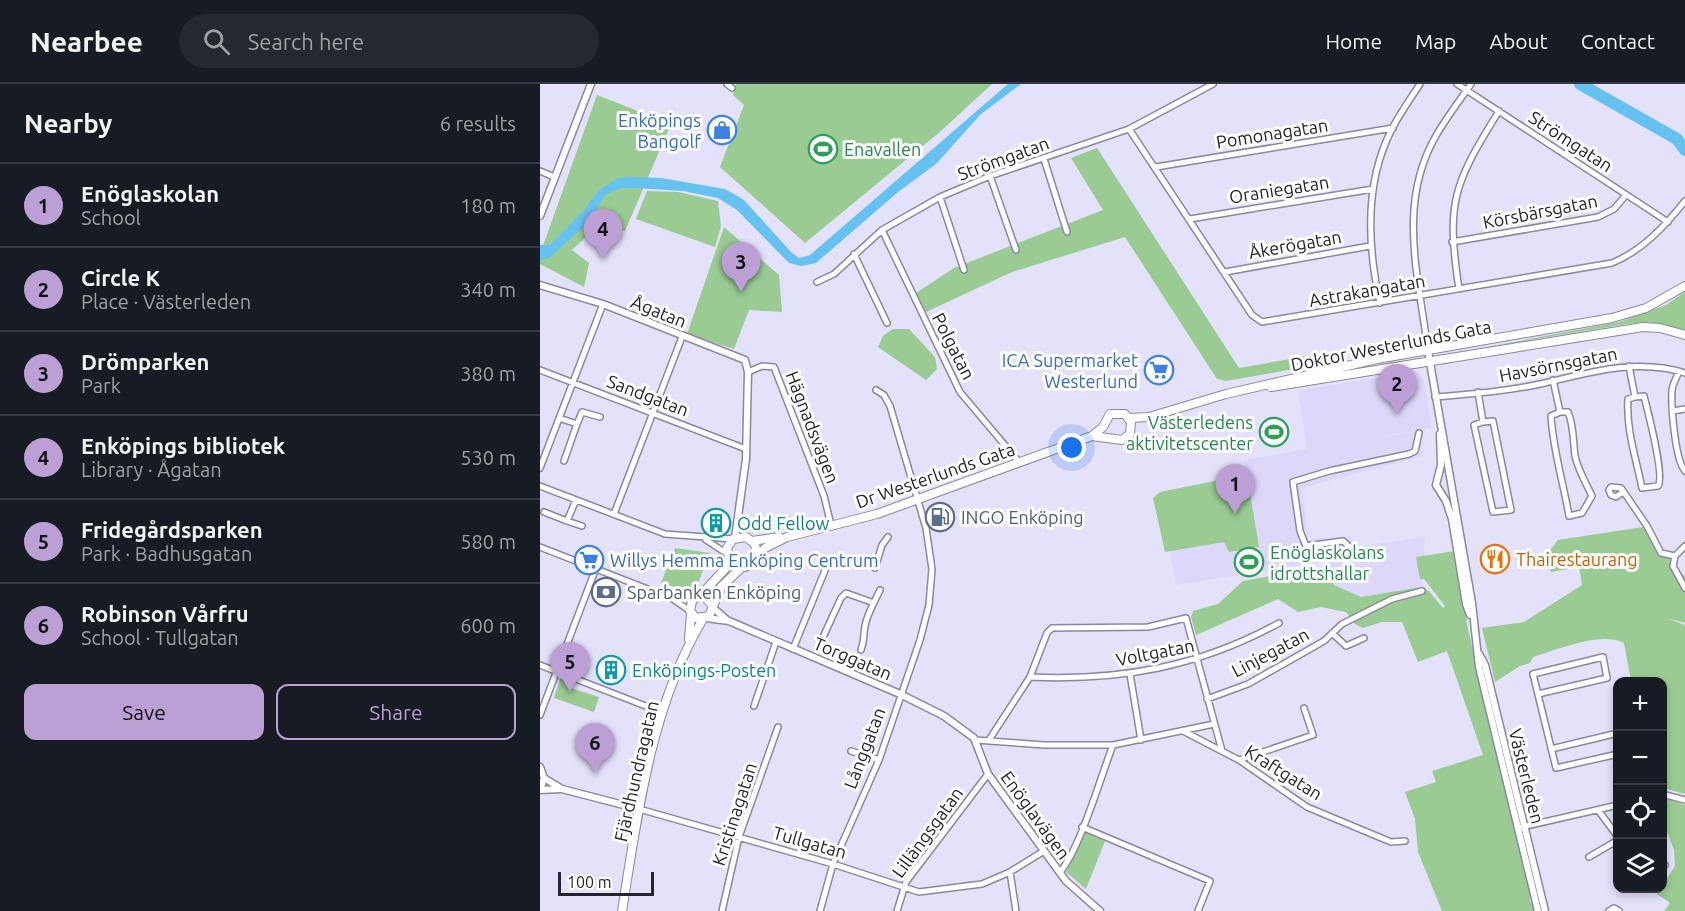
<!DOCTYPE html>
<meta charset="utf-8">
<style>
body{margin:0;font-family:Ubuntu,sans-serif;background:#242831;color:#f1f3f6}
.controls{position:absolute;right:18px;bottom:18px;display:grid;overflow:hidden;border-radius:12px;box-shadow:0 3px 9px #0003}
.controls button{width:54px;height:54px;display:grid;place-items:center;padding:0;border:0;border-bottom:2px solid #363941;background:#171b24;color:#f1f3f6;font:30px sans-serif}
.scale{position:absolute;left:18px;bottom:15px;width:96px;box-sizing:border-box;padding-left:6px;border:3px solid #25232d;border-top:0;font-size:16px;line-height:21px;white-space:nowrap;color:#25232d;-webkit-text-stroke:4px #fff;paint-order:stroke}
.you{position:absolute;left:532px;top:364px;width:21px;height:21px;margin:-15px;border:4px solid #fff;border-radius:50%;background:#1a73e8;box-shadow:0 0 0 9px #1a73e833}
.badge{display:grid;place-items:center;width:39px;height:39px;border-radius:50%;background:#bb9fd5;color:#111;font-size:20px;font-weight:700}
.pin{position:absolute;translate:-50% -50px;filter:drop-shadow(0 2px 3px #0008)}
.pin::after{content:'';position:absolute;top:32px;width:21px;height:18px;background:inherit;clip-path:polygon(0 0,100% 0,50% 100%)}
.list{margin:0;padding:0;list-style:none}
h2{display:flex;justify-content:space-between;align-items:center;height:78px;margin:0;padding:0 24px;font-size:26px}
h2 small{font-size:20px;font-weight:400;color:#9ea1a6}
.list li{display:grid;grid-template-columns:39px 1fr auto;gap:18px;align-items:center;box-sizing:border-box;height:84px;padding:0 24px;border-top:2px solid #363941}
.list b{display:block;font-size:22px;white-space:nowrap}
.list p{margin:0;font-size:20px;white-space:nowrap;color:#9ea1a6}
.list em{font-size:20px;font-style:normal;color:#9ea1a6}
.actions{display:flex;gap:12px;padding:18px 24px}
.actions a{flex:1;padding:14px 0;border:2px solid #bb9fd5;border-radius:12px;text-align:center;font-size:21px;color:#bb9fd5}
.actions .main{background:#bb9fd5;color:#111}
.icon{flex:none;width:33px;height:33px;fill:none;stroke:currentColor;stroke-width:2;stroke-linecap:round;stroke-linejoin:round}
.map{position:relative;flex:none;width:1145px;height:827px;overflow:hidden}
header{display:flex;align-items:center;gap:36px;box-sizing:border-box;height:84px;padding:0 30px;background:#171b24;border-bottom:2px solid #363941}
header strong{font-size:28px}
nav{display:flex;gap:33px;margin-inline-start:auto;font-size:21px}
.search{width:420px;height:54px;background:#242831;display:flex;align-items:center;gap:15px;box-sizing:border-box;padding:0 21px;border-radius:33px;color:#9ea1a6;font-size:22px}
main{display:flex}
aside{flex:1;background:#171b24}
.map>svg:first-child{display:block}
</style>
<header>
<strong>Nearbee</strong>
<div class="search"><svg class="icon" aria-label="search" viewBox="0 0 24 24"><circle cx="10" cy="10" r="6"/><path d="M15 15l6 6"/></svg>Search here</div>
<nav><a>Home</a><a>Map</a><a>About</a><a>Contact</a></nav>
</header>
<main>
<aside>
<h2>Nearby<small>6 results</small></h2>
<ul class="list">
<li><span class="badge">1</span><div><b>Enöglaskolan</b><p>School</p></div><em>180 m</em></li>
<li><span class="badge">2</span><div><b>Circle K</b><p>Place · Västerleden</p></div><em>340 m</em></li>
<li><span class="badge">3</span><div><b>Drömparken</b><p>Park</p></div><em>380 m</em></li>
<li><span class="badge">4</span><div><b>Enköpings bibliotek</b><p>Library · Ågatan</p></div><em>530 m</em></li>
<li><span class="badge">5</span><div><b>Fridegårdsparken</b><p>Park · Badhusgatan</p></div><em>580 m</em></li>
<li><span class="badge">6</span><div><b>Robinson Vårfru</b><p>School · Tullgatan</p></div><em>600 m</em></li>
</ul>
<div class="actions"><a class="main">Save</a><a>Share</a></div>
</aside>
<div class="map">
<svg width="1145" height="827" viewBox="0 0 1145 827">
<rect width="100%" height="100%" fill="#e4e1fb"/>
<!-- built -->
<path fill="#ddd8fa" d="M872 287 878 288 884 297 891 344 833 354 881 347 883 372 762 404 768 456 810 452 814 463 885 453 882 502 821 513 794 501 784 477 636 501 620 408 680 395 695 400 706 390 704 376 767 365 758 307Z"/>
<!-- green -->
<path fill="#99cb92" d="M196 0H452L401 47 265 159 180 83 204 21 193 11Z
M57 11 131 40 85 147 57 143 32 166 49 179 44 203 0 180V170Z
M557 64 699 284 866 255V259L875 257 865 262 806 271 788 279 686 297 677 295 585 153 472 188 386 228 376 209 414 184 563 126 531 74Z
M107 107 138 108 178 117 181 142 175 163 96 135Z
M184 143 239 191 242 228 209 226 194 265 147 250Z
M1145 208V246L1109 238 1086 240 937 265 1079 238 1126 221Z
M353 245H369L395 273 397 285 386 296 338 263 343 252Z
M707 391 719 463 689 468 684 458 625 468 613 414 620 408 680 396 695 402Z
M1103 443 1118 470 1130 475 1145 493V539L1126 534 1145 541V710L1123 704V671L1127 655 1123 647 1122 598 1091 597 1084 559C1060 547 1018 566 993 573L990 579 980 582 955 598 942 544 984 538 1042 501 1039 483 1011 488 1008 469 1018 456Z
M135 464 170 469 154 509 121 499Z
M915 467 928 545 990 806V817L996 827H902L878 768 875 735 865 708 896 698 892 687 943 671 907 567 878 578 862 538H842L823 544 815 540 806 528 781 523 758 528 738 515 656 551 651 533 653 527 678 520 703 497 786 482 794 501 821 513 881 503 889 507 903 524 905 522 884 495H880L876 473Z
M21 592 30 595 28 603 59 613 54 628 14 614Z
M1123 715H1131L1145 721V827H1124L1130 819 1117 810 1135 782 1134 766 1123 737Z
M544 748 565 757 546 805 526 788Z"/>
<!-- water -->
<path fill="#65c1ef" d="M468 0H481L441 30 396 80 358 108 276 179 261 182 249 179 197 126 178 114 143 107 95 104H80L65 111 49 138 9 174 0 176V161H10L45 125 58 107 76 95 88 93 121 94 185 105 204 116 252 169 259 174 270 171Z"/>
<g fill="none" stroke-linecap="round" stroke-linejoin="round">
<!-- river -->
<path stroke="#65c1ef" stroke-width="12" d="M1040 0 1137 55 1145 66"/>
<!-- minor casing -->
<g stroke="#8b879f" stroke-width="8">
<path id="minor" d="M187 0 192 4
M917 0 1128 138
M589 45 712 231 722 238 1072 179C1103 166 1124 143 1145 117
M504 75 527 148
M616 83 853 44
M0 87 14 93
M450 92 476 166
M400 113 424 186
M650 135 833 105
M342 146 420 308 479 378
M912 158 1058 133 1074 125 1086 111
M314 170 347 239
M685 188 830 162
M277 198 294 190 342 146 400 113 450 92 589 45 673 0
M919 205C906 118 913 101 959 27
M840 219C827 160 824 97 853 43 861 28 871 14 880 0
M888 267C879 193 856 119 897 50 907 33 920 16 931 0
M1089 282 1095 313 1088 315C1086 346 1096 374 1102 404L1118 402C1125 392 1108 328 1104 312L1095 313
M0 286 206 365
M1139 287C1137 293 1133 299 1132 306 1131 322 1135 376 1145 387
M208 288 222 282 234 283 284 412 291 441
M1013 296 1020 328 1011 332C1013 366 1023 397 1029 432L1042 429 1052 412C1046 399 1038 386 1035 372 1033 357 1034 342 1028 328H1020
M938 308 943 338 934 341 953 428 971 426 953 337 943 338
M895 313C932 310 969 307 1005 299 1051 288 1097 274 1145 289
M1133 327 1145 325
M19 334 37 340 24 377
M37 340 42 328 60 333
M0 384 63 220
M0 402 125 450 193 455
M1083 408 1076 413 1071 411 1069 406 1071 403 1081 404 1107 442 1121 469 1135 472 1145 462
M4 428 27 437 36 416
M74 430 142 253
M27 437 42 442
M166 456 186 469
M0 463 133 515 150 527
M812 465 803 457 766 462 760 447 753 398 789 387 869 370 875 367 879 349
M1135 472 1133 482 1145 504
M335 484 342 461 348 453
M133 515 155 513
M792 549 806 562 824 554
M284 551 301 514 306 509 334 519
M253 565 288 479
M321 566C325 555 323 552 325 542 327 530 335 517 340 506
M0 581 116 626
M590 590 601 656
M490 593C580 597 659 583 739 539
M998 610 1067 594 1063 573 993 590 1016 684 1078 670
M667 615 708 600 784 557 802 540 852 515 882 507
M214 622 236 558
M0 631 56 484
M643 647 699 676 767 723 851 758 865 757
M435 656 505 661H573L674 640
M449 656 490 593 507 549 512 544 608 543 646 534 682 667
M1011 665 1078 649
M311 667 339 676
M699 676 773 651 764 624
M1122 710 1145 716
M99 725 293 780 379 808 442 800 470 788 504 767
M1058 726 1078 753
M542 743 670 797 658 827
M982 743 1078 721
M1049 773 1078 756
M1122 781H1125
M470 788 476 827
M520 788C540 765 561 692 573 661
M182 827 199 753 238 643
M280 827 293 780 339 676 380 556 389 521 392 485 386 444 350 322 344 311 336 306
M357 827 366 798 448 690
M1069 827 1074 824 1079 827"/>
</g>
<!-- tertiary casing -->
<g stroke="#8b879f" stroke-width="9">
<path id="tertiary" d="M0 132 51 0
M0 201 63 220 205 276 208 288 206 375 195 454
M888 267 932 519 939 583 998 827
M900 350 901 381 896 401 906 417 912 435 926 520 930 531
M172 523 188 537
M166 534 189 537 360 610 404 632 434 654 448 690 526 797 560 827
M939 570 945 581 1005 827
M0 683 4 694 0 706 21 705
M4 694 22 705 99 725"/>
</g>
<!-- secondary casing -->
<g stroke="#8b879f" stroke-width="10">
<path id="secondary" d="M731 303 1103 243 1120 244 1145 251
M589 334 609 333 686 310 837 275 1072 234 1106 224 1145 202
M212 457 239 453
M217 471 215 460 206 453 193 455 187 464 191 479 205 483 213 479 225 464 247 453 337 430 552 352 563 343 570 330H585L591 338 590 350 582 356 552 352
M160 512 185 485 188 475
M172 521 165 513H157L152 517 150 527 156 534 169 532 181 503 201 484
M149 555 151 530
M82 827C98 729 111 622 163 535"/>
</g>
<!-- minor -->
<use href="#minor" stroke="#fff" stroke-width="5"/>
<!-- tertiary -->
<use href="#tertiary" stroke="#fff" stroke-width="6"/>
<!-- secondary -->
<use href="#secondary" stroke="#fff" stroke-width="8"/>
</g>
<!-- icons -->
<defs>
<g id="shop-ring" transform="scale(1.5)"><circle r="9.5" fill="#fff" stroke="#3f7fe0" stroke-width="1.5"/><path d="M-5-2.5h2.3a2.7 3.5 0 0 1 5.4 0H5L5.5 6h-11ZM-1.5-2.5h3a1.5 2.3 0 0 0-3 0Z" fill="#3f7fe0"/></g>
<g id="stadium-ring" transform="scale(1.5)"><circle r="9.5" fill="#fff" stroke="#2e9e5b" stroke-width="1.5"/><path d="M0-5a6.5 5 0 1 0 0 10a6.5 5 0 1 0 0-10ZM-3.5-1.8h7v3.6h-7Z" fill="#2e9e5b"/></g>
<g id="supermarket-ring" transform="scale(1.5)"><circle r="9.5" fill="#fff" stroke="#3f7fe0" stroke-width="1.5"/><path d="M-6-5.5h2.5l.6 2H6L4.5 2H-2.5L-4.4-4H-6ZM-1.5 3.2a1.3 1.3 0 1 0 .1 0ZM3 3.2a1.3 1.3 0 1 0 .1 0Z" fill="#3f7fe0"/></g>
<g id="fuel-ring" transform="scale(1.5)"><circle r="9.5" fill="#fff" stroke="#5c6f8a" stroke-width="1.5"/><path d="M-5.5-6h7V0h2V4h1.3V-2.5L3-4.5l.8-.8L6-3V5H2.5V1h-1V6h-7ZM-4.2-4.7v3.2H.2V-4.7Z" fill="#5c6f8a"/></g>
<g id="building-ring" transform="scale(1.5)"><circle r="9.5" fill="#fff" stroke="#0f9aa8" stroke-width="1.5"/><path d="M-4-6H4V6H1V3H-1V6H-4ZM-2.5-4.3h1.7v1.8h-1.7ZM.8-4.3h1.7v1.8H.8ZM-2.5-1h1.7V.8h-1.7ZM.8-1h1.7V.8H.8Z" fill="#0f9aa8"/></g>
<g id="restaurant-ring" transform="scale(1.5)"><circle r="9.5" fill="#fff" stroke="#e8710a" stroke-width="1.5"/><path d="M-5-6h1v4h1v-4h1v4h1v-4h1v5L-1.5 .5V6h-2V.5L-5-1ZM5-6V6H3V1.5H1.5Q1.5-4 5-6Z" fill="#e8710a"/></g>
<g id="bank-ring" transform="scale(1.5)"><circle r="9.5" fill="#fff" stroke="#5c6f8a" stroke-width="1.5"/><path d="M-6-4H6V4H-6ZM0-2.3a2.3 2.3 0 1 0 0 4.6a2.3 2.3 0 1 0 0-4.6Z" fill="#5c6f8a"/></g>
</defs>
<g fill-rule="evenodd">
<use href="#shop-ring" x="182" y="46"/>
<use href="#stadium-ring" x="283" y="65"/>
<use href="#supermarket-ring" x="619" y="286"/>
<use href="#stadium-ring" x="734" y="348"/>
<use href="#fuel-ring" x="400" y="433"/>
<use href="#building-ring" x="176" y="439"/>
<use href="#restaurant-ring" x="955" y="475"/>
<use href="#supermarket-ring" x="49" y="476"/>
<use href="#stadium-ring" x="709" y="478"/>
<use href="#bank-ring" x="66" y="508"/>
<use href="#building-ring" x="71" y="586"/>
</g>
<g text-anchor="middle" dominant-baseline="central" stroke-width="6" stroke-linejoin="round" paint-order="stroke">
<!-- shop labels -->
<g font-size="18" fill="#366cbe" stroke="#fff" text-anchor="end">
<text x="161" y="36">Enköpings<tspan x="161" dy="21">Bangolf</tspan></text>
<text x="598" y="276">ICA Supermarket<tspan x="598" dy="21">Westerlund</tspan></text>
<text x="70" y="476" text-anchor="start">Willys Hemma Enköping Centrum</text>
</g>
<!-- street labels -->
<g font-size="18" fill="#25232d" stroke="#fff">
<text transform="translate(732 49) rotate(-9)">Pomonagatan</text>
<text transform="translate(1031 57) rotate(33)">Strömgatan</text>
<text transform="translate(463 74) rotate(-20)">Strömgatan</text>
<text transform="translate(739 105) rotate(-9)">Oraniegatan</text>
<text transform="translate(1000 127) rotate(-11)">Körsbärsgatan</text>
<text transform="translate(755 160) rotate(-10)">Åkerögatan</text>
<text transform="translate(827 206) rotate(-10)">Astrakangatan</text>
<text transform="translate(119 227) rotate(22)">Ågatan</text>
<text transform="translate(851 261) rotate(-11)">Doktor Westerlunds Gata</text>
<text transform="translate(414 262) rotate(63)">Polgatan</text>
<text transform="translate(1018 280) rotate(-11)">Havsörnsgatan</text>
<text transform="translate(108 311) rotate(21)">Sandgatan</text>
<text transform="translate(273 343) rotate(69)">Hägnadsvägen</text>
<text transform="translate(395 391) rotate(-19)">Dr Westerlunds Gata</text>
<text transform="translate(615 568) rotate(-11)">Voltgatan</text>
<text transform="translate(730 568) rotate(-28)">Linjegatan</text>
<text transform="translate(313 574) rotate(23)">Torggatan</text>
<text transform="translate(324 664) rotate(-69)">Långgatan</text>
<text transform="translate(96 687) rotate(-77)">Fjärdhundragatan</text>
<text transform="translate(744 688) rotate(32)">Kraftgatan</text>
<text transform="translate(987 692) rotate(76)">Västerleden</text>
<text transform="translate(194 730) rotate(-72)">Kristinagatan</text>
<text transform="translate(496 731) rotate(54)">Enöglavägen</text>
<text transform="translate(387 748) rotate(-54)">Lillängsgatan</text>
<text transform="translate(270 758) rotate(16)">Tullgatan</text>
</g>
<!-- leisure labels -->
<g font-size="18" fill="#27864d" stroke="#fff" text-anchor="start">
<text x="304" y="65">Enavallen</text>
<text x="713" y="338" text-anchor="end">Västerledens<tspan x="713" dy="21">aktivitetscenter</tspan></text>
<text x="730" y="468">Enöglaskolans<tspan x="730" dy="21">idrottshallar</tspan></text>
</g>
<!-- service labels -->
<g font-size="18" fill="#4e5e75" stroke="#fff" text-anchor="start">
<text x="421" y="433">INGO Enköping</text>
<text x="87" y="508">Sparbanken Enköping</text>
</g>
<!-- culture labels -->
<g font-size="18" fill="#0d838f" stroke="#fff" text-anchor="start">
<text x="197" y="439">Odd Fellow</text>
<text x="92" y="586">Enköpings-Posten</text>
</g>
<!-- food labels -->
<g font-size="18" fill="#c56008" stroke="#fff" text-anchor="start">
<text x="976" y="475">Thairestaurang</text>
</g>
</g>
</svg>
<div class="controls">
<button>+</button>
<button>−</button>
<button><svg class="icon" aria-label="locate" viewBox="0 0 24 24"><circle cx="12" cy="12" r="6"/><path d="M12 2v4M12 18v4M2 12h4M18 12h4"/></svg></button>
<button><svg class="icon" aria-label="layers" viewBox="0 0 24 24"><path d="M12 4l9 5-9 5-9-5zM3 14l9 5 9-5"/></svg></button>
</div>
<div class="scale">100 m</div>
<div class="you"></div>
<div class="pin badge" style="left:695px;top:430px">1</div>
<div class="pin badge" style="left:857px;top:330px">2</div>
<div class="pin badge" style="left:201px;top:208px">3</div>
<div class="pin badge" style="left:63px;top:175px">4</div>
<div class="pin badge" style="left:30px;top:608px">5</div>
<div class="pin badge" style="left:55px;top:689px">6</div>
</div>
</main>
